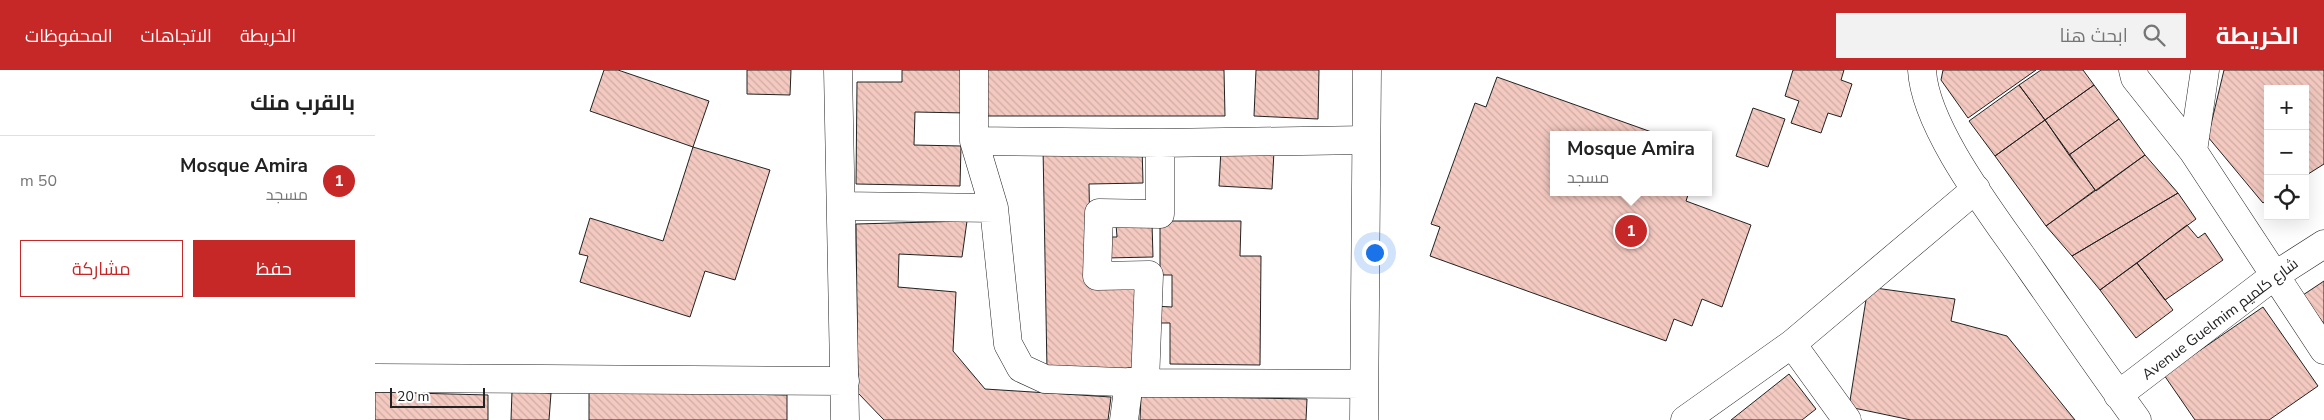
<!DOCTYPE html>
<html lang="ar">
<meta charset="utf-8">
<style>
body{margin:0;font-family:"Nunito Sans",Cairo,sans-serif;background:#f2f2f2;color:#222;direction:rtl}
.controls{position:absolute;right:15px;top:15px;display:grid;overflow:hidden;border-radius:0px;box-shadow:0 5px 20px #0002}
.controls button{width:45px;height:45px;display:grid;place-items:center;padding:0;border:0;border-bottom:1px solid #e0e0e0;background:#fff;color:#222;font:25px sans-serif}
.scale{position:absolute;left:15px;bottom:12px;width:95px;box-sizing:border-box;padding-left:5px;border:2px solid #222;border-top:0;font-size:14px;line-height:18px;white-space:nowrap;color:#222;-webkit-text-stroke:4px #fff;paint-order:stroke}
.you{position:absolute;left:999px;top:182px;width:18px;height:18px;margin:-12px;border:4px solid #fff;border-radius:50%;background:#1a73e8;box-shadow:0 0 0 8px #1a73e833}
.badge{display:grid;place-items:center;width:32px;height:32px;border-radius:50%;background:#c62828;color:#fff;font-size:16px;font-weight:700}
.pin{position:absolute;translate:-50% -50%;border:2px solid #fff;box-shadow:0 1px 5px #0006}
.popup{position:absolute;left:1175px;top:61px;width:162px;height:65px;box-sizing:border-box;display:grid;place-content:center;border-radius:0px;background:#fff;filter:drop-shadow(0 1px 4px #0005);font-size:16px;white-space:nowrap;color:#767676}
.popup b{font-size:19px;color:#222}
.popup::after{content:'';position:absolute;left:50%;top:100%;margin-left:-10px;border:10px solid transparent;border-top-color:#fff}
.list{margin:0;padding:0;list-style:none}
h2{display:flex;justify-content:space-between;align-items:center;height:65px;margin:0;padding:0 20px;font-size:21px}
h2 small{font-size:16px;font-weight:400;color:#767676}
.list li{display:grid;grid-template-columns:32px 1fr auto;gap:15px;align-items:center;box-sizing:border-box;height:90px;padding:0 20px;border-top:1px solid #e0e0e0}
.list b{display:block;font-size:19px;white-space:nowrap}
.list p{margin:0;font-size:16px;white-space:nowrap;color:#767676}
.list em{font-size:16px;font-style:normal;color:#767676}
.actions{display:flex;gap:10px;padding:15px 20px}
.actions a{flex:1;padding:11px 0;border:1px solid #c62828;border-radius:0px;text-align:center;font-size:18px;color:#c62828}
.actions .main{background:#c62828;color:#fff}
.icon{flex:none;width:28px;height:28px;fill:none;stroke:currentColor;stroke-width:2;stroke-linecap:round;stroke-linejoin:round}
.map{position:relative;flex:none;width:1949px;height:350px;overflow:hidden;direction:ltr}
header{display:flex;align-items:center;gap:30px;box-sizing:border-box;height:70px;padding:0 25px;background:#c62828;color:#fff}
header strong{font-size:24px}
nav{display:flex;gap:28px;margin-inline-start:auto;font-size:18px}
.search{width:350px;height:45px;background:#f2f2f2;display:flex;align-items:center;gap:12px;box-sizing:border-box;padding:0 18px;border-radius:0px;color:#767676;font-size:19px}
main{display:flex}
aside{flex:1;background:#fff}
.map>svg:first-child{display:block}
</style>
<header>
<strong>الخريطة</strong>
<div class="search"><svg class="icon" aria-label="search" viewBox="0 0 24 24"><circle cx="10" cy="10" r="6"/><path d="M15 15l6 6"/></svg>ابحث هنا</div>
<nav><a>الخريطة</a><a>الاتجاهات</a><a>المحفوظات</a></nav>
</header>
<main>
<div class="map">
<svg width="1949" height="350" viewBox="0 0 1949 350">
<defs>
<pattern id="building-back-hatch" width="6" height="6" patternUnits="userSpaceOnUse" patternTransform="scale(1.25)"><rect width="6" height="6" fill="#f3c9c0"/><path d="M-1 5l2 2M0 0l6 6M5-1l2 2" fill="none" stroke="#d0aca5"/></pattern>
</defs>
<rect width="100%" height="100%" fill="#fff"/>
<!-- building -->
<path fill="url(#building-back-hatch)" stroke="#222" d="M229 0H243L334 31 318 77 215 41Z
M372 0H416L415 25 372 24Z
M527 0H592L591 43 540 42 539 75 586 76 585 116 481 114 482 12H527Z
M608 0H849L850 46H608Z
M881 0H944L943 49 879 46Z
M1418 0H1469L1466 10 1477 14 1466 47 1453 43 1446 63 1416 53 1424 31 1410 26Z
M1568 0H1661L1593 48 1566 10Z
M1666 0H1708L1719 15 1670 50 1644 15Z
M1849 0H1949V94L1930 106V19H1893V129L1888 133 1833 67Z
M1122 7 1285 65H1178V122H1314L1311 131 1376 155 1347 237 1327 229 1317 256 1299 249 1291 271 1055 186 1065 157 1056 154 1100 33 1111 37Z
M1644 15 1670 50 1620 86 1594 51Z
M1719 15 1744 49 1694 85 1670 50Z
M1378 38 1410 49 1393 97 1361 86Z
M1744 49 1770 85 1721 121 1694 85Z
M1670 50 1720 120 1671 156 1620 86Z
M767 75 768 113 714 114 716 217H766L767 298 672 300 668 77Z
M318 77 395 100 360 210 330 201 315 247 205 212 213 186 204 184 215 148 288 171Z
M846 79 899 81 897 119 844 116Z
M1770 85 1803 123 1697 186 1671 156Z
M1803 123 1821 149 1725 220 1697 186Z
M592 151 587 187 524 184 523 217 581 222 578 281 610 319 736 327 733 350H509L483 323 481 154Z
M785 151H866L865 186H886L885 295 795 294V253H779L778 236 797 237V205H785Z
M777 153 778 187 730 188V167H742L741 154Z
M1812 155 1823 168 1830 163 1848 190 1790 230 1762 193Z
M1762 193 1798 240 1761 268 1725 220Z
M1949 211V254L1928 225Z
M1493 217 1580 229 1576 251 1632 266 1700 350H1536L1474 337Z
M1888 237 1943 316 1894 350H1820L1789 305Z
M1414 304 1441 339 1427 350H1356Z
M137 321 176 323 174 350H136Z
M214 321 412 325V350H214Z
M0 322 113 325V350H0Z
M766 326 932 329 931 350H765Z"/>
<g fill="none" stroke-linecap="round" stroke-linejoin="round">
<!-- minor casing -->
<g stroke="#222" stroke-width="29">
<path id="minor" d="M463 0 470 350
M599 0V71L619 138 633 274 646 298 670 309 770 313 988 314
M1547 0C1550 60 1623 151 1657 201 1692 251 1726 301 1762 350
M1758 0 1760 8 1818 81 1949 280
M599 71 785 73 991 70
M1818 81 1830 0
M466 136 619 138
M1417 274 1472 350
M0 308 470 311
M770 313 774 205 722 206 724 143 785 144V73
M1743 325 1899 206 1949 174
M749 350 754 312
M989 350 992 0
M1310 350 1417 274 1601 119"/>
</g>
<!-- minor -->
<use href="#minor" stroke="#fff" stroke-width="28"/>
</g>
<g text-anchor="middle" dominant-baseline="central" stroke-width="4" stroke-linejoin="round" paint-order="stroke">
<!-- street labels -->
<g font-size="15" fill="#222" stroke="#fff">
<text transform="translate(1845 249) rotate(-37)">Avenue Guelmim شارع كلميم</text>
</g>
</g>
</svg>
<div class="controls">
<button>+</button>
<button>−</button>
<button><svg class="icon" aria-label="locate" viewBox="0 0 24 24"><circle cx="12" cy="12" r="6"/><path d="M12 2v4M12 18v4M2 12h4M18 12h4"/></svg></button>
</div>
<div class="scale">20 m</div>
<div class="you"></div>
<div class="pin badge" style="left:1256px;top:161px">1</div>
<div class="popup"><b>Mosque Amira</b>مسجد</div>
</div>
<aside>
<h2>بالقرب منك<small></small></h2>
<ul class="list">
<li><span class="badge">1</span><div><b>Mosque Amira</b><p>مسجد</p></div><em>50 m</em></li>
</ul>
<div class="actions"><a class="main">حفظ</a><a>مشاركة</a></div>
</aside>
</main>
